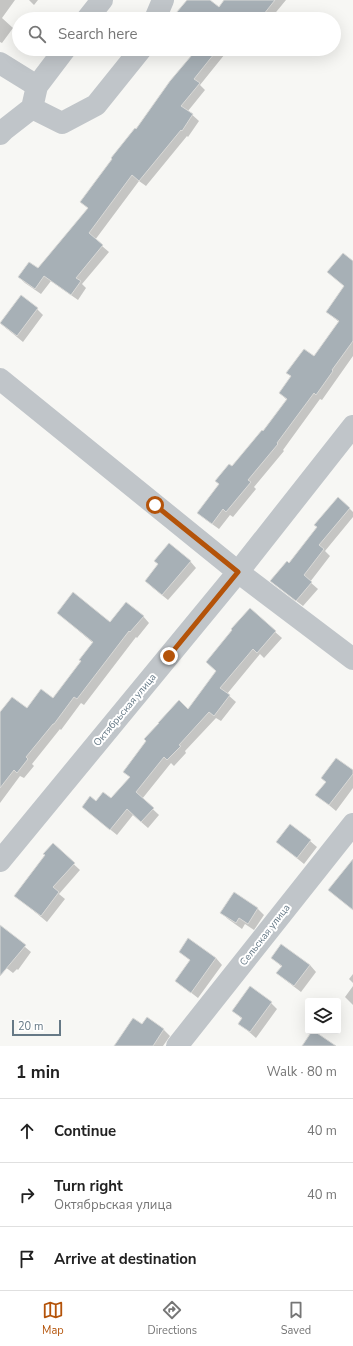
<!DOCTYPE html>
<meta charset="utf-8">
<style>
body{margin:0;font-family:"Nunito Sans",sans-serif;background:#f6f6f6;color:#222}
.controls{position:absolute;right:12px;bottom:12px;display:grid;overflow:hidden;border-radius:4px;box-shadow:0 4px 16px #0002}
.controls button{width:36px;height:36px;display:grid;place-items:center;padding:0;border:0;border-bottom:1px solid #e0e0e0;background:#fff;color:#222;font:20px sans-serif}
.scale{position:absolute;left:12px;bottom:10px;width:49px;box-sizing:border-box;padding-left:4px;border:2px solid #667986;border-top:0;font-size:11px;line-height:14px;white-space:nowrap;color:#667986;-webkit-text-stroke:3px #fff;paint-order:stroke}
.stop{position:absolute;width:12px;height:12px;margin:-9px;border:3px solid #b45309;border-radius:50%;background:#fff}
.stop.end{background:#b45309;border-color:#fff;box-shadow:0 1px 4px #0008}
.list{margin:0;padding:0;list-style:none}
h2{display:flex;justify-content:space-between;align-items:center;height:52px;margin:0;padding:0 16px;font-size:17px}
h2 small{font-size:13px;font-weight:400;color:#767676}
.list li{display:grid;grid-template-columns:26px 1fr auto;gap:12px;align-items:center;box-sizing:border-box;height:64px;padding:0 16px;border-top:1px solid #e0e0e0}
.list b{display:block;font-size:15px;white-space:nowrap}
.list p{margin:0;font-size:13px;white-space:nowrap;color:#767676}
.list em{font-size:13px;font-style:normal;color:#767676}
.icon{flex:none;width:22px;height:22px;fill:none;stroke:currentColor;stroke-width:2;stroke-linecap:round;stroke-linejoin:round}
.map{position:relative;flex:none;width:353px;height:1046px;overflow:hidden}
.search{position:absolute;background:#fff;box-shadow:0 4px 16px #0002;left:12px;right:12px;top:12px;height:44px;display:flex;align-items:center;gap:10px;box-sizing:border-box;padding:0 14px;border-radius:22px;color:#767676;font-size:15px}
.sheet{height:244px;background:#fff}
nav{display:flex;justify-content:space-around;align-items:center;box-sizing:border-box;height:56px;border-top:1px solid #e0e0e0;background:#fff;font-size:11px;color:#767676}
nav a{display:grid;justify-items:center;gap:2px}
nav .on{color:#b45309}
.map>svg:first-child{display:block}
</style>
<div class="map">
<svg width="353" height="1046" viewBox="0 0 353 1046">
<rect width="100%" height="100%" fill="#f7f7f4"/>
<!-- shadow -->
<path fill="#0003" d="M0 0H15L2 18 13 28 2 43 0 42Z
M29 0H38L34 5Z
M188 0H209L219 8 226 0H286L272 17 270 16 267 19H181Z
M191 49H242L236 55 229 49 200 85 205 90 188 111 199 121 188 137 187 136 146 186 139 181 95 240 109 252 82 284 86 288 78 300 51 281 41 294 25 283 19 277 38 269 89 209 137 130 192 56 189 52Z
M353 296V356L322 400 320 399 283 450 284 451 254 487 256 489 233 517 230 515 219 529 205 519 232 468 263 433 287 400 280 393 292 377 287 373 314 358 339 322 327 312Z
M37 309 43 315 23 342 1 324Z
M349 508 353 512V517L325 551 330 556 310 582 318 589 303 606 278 587 289 564Z
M190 561 196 568 168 600 152 587Z
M250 610 282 638 264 658 260 654 227 694 236 702 221 721 216 718 185 751 186 753 174 766 171 763 142 799 159 815 148 828 133 815 117 835 90 813 97 802 111 799 131 778 124 771 188 711 217 671Z
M58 613 110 624 143 616 149 623 137 638 136 637 84 705 81 703 61 730 60 729 32 764 34 766 24 778 20 776 0 803V714L27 709 54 699 82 661 93 643Z
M353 771V788L336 811 317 795 326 782 322 778Z
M310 841 317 847 304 864 277 842Z
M53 845 80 870 59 894 65 899 47 922 16 896Z
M234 894 258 909 264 915 254 930 245 924 242 929 228 919 222 913Z
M0 926 31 952 18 970 17 969 13 973 0 963Z
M180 951 216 958 222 965 198 998 176 981 191 961Z
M272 958 310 965 316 972 301 992 284 979 277 973 282 967Z
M353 974V983L349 979Z
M353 986V1005L345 997Z
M271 1003 277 1009 256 1038 239 1023 242 1019 234 1011Z
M147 1018 164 1030 170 1036 163 1046H115L142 1026Z"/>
<!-- building -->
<path fill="#a7b0b6" stroke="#d9d9d7" d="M187 0H210L219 7 224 0H275L260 19H171Z
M197 49H218L194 79 200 83 181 106 193 114 182 131 181 130 139 181 132 175 89 233 103 245 76 278 81 281 71 295 44 276 35 289 18 277 29 262 38 268 88 208 80 202 112 159 111 158 135 128 136 129 170 81Z
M343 253 353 261V341L332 370 333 371 316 395 314 393 277 443 278 444 248 480 251 482 226 512 223 509 212 524 197 513 219 484 215 481 229 464 232 466 262 430 263 431 287 399 279 393 291 376 286 373 304 349 314 356 339 321 326 312 344 286 327 272Z
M21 295 38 308 17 336 0 323Z
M338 497 350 508 319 545 324 549 304 575 312 582 296 601 270 581 287 561 289 563 317 527 314 525Z
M169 543 191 561 162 595 145 581 158 564 154 561Z
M73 592 110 622 126 602 144 616 130 632 129 631 77 699 74 697 54 724H53L26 757 28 759 17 773 14 770 0 788V712L12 697 27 708 41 689 53 698 81 661 79 660 93 642 57 613Z
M250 608 276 631 257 653 253 649 220 688 230 695 214 716 209 712 179 745 181 746 167 760 164 757 136 792 154 808 141 822 127 809 110 830 82 807 90 796 96 801 103 792 111 798 130 777 123 772 146 741 144 739 159 723H158L179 700 188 709 216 671 206 662 232 630 231 629Z
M336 758 353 770V774L329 805 315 795 326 782 321 778Z
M290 824 311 840 297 858 276 842Z
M53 843 75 863 53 887 59 892 41 916 14 896 45 855 43 854Z
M353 859V910L328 890Z
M234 892 258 908 248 924 239 918 236 923 220 913Z
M0 925 26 945 0 976Z
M188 938 216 958 191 993 175 981 190 960 179 952Z
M281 944 310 965 294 986 276 973 282 966 271 958Z
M250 986 272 1002 250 1032 238 1024 242 1018 232 1011Z
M147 1017 164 1029 153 1046H114L133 1018 142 1024Z
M312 1031H314L336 1046H302Z"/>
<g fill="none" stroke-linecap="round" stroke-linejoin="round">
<!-- minor -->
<path stroke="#c0c5c9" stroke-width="22" d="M87 19 102 0
M155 19 163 0
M0 63 37 86 32 108
M37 86 65 49
M0 134 5 129 32 108 62 123 96 105 141 49
M0 379 238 572 353 659
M0 861 238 572 353 426
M177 1046 353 824"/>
</g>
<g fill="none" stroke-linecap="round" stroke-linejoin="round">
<!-- route -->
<path stroke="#b45309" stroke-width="5" d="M155 505 238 572 169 656"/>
</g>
<g text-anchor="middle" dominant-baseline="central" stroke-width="4" stroke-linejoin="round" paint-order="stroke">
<!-- street labels -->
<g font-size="10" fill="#667986" stroke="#fff">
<text transform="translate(125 710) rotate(-50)">Октябрьская улица</text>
<text transform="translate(265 935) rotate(-52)">Сельская улица</text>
</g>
</g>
</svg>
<div class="controls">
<button><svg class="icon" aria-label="layers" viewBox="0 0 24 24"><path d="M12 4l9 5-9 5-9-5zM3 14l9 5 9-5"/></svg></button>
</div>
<div class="scale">20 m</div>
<div class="stop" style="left:155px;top:505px"></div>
<div class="stop end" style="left:169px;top:656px"></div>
<div class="search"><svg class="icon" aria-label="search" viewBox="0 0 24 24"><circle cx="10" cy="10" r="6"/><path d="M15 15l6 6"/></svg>Search here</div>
</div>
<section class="sheet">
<h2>1 min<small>Walk · 80 m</small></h2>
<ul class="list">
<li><svg class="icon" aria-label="ahead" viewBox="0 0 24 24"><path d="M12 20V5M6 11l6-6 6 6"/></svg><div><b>Continue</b></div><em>40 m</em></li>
<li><svg class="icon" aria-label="right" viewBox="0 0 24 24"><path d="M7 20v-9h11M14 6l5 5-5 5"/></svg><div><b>Turn right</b><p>Октябрьская улица</p></div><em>40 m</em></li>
<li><svg class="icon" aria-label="arrive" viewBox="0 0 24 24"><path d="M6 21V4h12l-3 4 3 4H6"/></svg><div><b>Arrive at destination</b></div></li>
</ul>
</section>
<nav>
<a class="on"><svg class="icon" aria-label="map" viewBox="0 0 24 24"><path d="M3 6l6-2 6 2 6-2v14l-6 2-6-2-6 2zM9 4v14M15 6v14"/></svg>Map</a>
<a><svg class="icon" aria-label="directions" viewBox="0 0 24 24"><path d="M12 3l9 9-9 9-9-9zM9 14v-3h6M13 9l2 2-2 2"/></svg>Directions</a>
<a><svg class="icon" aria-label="saved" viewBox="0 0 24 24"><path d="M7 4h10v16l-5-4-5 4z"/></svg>Saved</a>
</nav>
